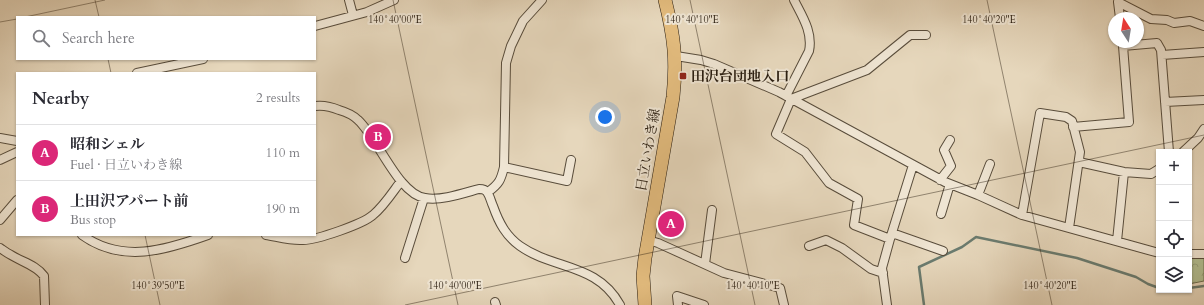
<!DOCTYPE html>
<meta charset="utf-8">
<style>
body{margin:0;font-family:Cardo,"Noto Serif JP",serif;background:#f7f7f7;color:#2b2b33}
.controls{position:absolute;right:12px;bottom:12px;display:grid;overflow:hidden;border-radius:0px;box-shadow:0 1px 3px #0004}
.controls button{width:36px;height:36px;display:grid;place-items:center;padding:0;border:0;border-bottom:1px solid #e1e1e2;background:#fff;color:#2b2b33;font:20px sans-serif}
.compass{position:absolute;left:1108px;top:12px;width:36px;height:36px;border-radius:50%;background:#fff;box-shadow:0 1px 3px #0004;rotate:348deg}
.you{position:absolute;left:605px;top:117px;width:14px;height:14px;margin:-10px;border:3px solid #fff;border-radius:50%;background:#1a73e8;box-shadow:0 0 0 6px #1a73e833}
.badge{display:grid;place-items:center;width:26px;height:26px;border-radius:50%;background:#db2777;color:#fff;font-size:13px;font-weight:700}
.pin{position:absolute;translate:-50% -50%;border:2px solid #fff;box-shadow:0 1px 4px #0006}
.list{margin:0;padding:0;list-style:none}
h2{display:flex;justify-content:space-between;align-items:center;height:52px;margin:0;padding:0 16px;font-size:17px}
h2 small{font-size:13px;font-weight:400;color:#7c7c81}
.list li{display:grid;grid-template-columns:26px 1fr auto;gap:12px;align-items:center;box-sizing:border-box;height:56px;padding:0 16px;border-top:1px solid #e1e1e2}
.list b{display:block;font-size:15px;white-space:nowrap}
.list p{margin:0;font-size:13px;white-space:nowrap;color:#7c7c81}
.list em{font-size:13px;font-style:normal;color:#7c7c81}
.icon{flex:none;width:22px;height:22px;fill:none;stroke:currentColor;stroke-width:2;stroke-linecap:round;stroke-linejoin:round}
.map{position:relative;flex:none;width:1204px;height:305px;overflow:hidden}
.search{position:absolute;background:#fff;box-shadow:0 1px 3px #0004;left:16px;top:16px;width:300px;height:44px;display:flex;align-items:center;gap:10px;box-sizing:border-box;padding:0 14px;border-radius:0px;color:#7c7c81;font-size:15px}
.panel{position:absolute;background:#fff;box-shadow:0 1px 3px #0004;left:16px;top:72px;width:300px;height:164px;border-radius:0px}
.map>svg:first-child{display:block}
</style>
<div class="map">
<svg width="1204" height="305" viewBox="0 0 1204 305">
<defs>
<pattern id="park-crowns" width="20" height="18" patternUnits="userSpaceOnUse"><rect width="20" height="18" fill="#b2bf92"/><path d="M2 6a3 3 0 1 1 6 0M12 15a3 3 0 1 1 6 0" fill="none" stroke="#99a47d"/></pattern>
</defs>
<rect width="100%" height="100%" fill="#e6d7bc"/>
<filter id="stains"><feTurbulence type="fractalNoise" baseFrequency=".005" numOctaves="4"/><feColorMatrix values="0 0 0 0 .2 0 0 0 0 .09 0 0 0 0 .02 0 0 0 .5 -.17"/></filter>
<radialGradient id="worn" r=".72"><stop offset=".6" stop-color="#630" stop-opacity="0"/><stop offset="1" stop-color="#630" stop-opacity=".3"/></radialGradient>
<!-- park -->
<path fill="url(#park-crowns)" stroke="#6e6e51" d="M1189 254H1204V281L1189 284Z"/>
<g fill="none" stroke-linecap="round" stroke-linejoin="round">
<!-- stream -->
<path stroke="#6a7b6f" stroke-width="2.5" d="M1189 288 1204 286
M1170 290H1181
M924 305 919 267 962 247 976 237 1077 258 1136 277 1148 284 1159 288"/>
<!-- minor casing -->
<g stroke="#584c3b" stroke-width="10">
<path id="minor" d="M349 0 353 15
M1120 18 1118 2 1151 19 1167 20 1174 23 1190 21 1204 26
M315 26 367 12 394 0
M1162 55 1204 52
M676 56 701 60 714 64 779 92 945 182 978 195 1022 215 1159 253
M137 73 203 59
M786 96 809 51C813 32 802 16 794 0
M1165 102 1204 100
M315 106C323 105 332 107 339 110 346 112 353 115 358 120 378 138 398 194 425 198 441 201 464 193 479 189 482 189 485 189 487 192 490 196 491 202 493 206 499 223 506 236 520 246 554 270 597 263 620 305
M1073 127 1129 122 1123 46 1157 43 1161 50 1169 152
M0 138 17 141
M1183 152 1198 138 1204 129
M0 160 17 152
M1079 162 1124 172 1151 174 1159 169
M504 167 567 181 571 160
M940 180 951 166 944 150 950 140
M488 192C499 184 501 180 504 167L506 63 511 46 523 21 542 0
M978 195 990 164
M941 214 950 184
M1022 215 1040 113 1066 117 1072 121 1080 152 1069 228
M0 220 17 200
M892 233 943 251
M82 235C122 264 166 250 208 235
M266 235C278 237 291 241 303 240 317 240 363 224 373 215 384 206 392 193 401 181
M890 239 854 225 858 199 829 183 805 152 776 134 791 99 867 70 910 35H926
M648 240 658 243 724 273 780 288 784 305
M1117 241 1124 172
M809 246 826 240 842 248 871 269 883 273
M0 248C3 250 7 253 11 255 22 262 36 265 44 276L45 305
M1189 254H1204
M405 258 424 198
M705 264 712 210
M495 302 496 305
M678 305 677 296 704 305
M887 305 882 268 890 239 913 165"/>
</g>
<!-- primary casing -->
<g stroke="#291d10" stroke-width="14">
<path id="primary" d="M645 305 643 276 645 258 673 97C677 60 674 36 665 0"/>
</g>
<!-- minor -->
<use href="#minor" stroke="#efe5d3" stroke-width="8"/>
<!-- primary -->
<use href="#primary" stroke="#e3bc7e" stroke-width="13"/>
</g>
<!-- ticks -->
<path fill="none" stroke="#291d10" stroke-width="1" stroke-opacity="0.45" d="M95 0 99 17M393 0 458 305M690 0 755 305M987 0 1052 305M25 17 105 0M0 22 17 19M108 59 111 73M145 235 160 305M405 305 1204 135"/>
<!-- markers -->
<rect fill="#8f2418" stroke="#efe5d3" stroke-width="1.5" x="679" y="72" width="8" height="8" rx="2"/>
<g text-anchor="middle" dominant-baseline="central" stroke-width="4" stroke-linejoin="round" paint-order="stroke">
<!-- poi labels -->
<g font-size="14" font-weight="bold" fill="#291d10" stroke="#efe5d3" text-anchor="start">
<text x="691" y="76">田沢台団地入口</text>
</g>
<!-- street labels -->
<g font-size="14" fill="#291d10" stroke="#efe5d3">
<text transform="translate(648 150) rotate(-80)">日立いわき線</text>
</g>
</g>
<g font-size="10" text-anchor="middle" fill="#291d10" stroke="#efe5d3" stroke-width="4" stroke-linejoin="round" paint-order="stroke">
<text x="395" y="23">140°40'00"E</text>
<text x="692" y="23">140°40'10"E</text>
<text x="989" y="23">140°40'20"E</text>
<text x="158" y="289">140°39'50"E</text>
<text x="455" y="289">140°40'00"E</text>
<text x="753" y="289">140°40'10"E</text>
<text x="1050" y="289">140°40'20"E</text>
</g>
<rect width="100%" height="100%" filter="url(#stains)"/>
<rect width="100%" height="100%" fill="url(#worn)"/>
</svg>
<div class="controls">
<button>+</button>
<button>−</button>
<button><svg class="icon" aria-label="locate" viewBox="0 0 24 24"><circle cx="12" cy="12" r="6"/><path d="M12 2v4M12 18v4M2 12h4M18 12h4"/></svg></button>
<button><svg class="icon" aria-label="layers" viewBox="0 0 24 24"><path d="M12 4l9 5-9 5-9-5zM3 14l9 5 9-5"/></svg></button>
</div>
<svg class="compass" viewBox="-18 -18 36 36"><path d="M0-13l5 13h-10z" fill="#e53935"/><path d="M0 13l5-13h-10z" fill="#7c7c81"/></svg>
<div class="you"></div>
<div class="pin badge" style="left:671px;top:224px">A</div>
<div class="pin badge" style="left:378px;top:137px">B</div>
<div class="search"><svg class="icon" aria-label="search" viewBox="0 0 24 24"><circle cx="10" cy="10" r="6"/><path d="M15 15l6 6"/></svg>Search here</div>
<section class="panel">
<h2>Nearby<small>2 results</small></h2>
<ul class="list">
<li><span class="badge">A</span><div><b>昭和シェル</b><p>Fuel · 日立いわき線</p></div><em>110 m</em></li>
<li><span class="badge">B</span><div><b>上田沢アパート前</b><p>Bus stop</p></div><em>190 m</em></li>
</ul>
</section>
</div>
